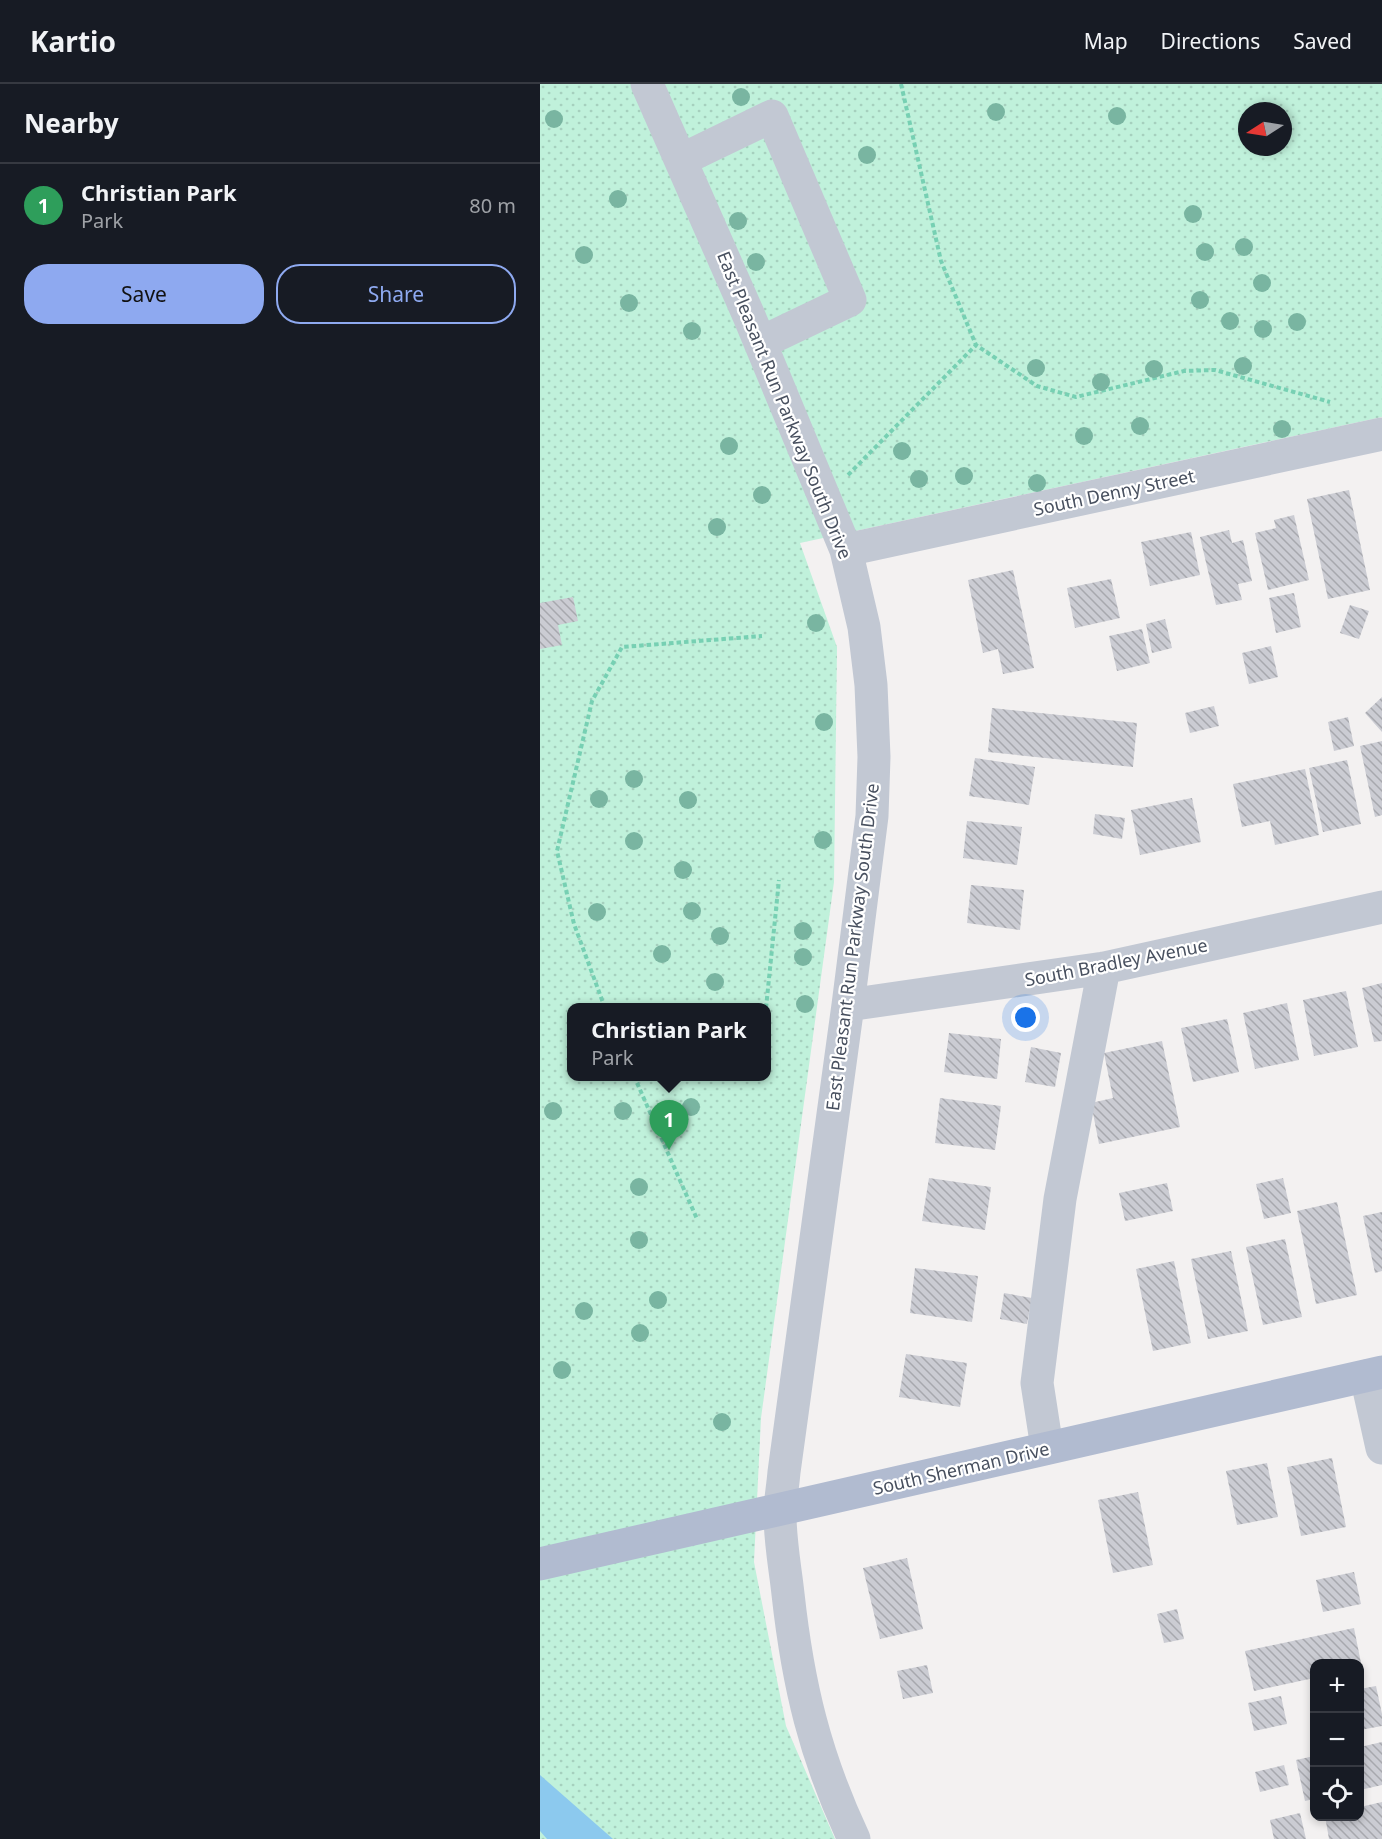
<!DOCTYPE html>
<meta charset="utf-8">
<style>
body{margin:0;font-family:"Noto Sans",sans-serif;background:#242831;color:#f1f3f6}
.controls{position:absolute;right:18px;bottom:18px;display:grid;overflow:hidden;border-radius:12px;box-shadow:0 3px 9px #0003}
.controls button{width:54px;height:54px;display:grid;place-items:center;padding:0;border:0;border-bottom:2px solid #363941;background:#171b24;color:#f1f3f6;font:30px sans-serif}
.compass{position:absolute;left:698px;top:18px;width:54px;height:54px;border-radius:50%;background:#171b24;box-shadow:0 3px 9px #0003;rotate:258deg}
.you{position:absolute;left:486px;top:934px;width:21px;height:21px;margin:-15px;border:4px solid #fff;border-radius:50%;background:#1a73e8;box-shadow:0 0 0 9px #1a73e833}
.badge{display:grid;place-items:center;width:39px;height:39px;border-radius:50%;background:#8ea9f0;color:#fff;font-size:20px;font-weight:700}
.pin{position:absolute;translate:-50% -50px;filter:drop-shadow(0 2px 3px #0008)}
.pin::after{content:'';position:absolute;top:32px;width:21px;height:18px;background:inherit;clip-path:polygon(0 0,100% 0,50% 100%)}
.popup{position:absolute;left:27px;top:919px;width:204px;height:78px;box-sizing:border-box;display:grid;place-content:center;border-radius:12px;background:#171b24;filter:drop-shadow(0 2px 4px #0005);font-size:20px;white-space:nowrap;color:#9ea1a6}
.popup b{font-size:22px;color:#f1f3f6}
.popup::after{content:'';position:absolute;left:50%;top:100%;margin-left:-12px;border:12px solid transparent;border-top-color:#171b24}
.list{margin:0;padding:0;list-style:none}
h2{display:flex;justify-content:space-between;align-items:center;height:78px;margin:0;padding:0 24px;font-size:26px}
h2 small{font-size:20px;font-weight:400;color:#9ea1a6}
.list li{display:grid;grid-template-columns:39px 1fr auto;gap:18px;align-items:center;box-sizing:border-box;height:84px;padding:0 24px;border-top:2px solid #363941}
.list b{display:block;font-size:22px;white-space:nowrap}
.list p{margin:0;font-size:20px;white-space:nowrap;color:#9ea1a6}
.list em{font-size:20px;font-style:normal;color:#9ea1a6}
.actions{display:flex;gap:12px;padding:18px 24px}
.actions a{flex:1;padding:14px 0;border:2px solid #8ea9f0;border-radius:24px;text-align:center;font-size:21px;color:#8ea9f0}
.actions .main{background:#8ea9f0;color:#111}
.icon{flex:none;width:33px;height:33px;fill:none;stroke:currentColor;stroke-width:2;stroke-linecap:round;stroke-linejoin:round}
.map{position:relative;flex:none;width:842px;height:1755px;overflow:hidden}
header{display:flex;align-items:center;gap:36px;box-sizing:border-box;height:84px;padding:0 30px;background:#171b24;border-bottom:2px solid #363941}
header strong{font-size:28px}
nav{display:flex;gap:33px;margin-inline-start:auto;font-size:21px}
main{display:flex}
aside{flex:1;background:#171b24}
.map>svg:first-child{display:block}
</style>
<header>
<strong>Kartio</strong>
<nav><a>Map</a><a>Directions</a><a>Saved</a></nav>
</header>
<main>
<aside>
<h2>Nearby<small></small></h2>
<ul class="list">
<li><span class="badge" style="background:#2e9e5b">1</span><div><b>Christian Park</b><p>Park</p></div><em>80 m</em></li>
</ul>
<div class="actions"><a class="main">Save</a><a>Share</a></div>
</aside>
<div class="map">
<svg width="842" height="1755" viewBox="0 0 842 1755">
<defs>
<pattern id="park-dots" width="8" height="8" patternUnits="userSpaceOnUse" patternTransform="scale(1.5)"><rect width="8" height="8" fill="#c0f1db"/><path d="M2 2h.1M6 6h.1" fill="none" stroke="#a6d0be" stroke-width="1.8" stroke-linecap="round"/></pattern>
<pattern id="building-back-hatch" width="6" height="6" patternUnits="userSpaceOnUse" patternTransform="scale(1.5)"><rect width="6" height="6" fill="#cbccd3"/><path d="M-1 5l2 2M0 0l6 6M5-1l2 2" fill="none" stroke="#a7a8ae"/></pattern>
</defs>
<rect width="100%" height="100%" fill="#f3f1f1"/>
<!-- park -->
<path fill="url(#park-dots)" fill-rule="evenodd" d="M0 0H842V333L260 459 297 563 294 798 221 1334 214 1478 246 1642 295 1755H0ZM707 27H743V63H707ZM32 924H226V992H32Z"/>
<!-- water -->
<path fill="#8cc9ee" d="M0 1691 73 1755H7L0 1747Z"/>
<!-- building -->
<path fill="url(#building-back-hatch)" d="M809 406 830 506 788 515 767 415Z
M754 431 769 496 728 506 715 449 736 444 734 436Z
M689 446 692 459 703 456 712 497 698 500 702 516 676 521 660 453Z
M651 448 660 491 610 502 601 458Z
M473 486 494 584 463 590 458 565 443 569 428 496Z
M571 495 580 534 535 544 527 504Z
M754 509 761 543 736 549 729 514Z
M33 513 38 537 18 541 22 561 0 565V519Z
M810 521 829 527 819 555 800 549Z
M625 535 632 564 612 569 606 540Z
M602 545 610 579 577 587 569 552Z
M731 562 738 593 709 600 702 569Z
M842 613V648L825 629Z
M674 622 679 642 650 649 645 629Z
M452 624 597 639 593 683 448 668Z
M808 633 814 662 794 667 788 638Z
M842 657V731L835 733 820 662Z
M435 674 495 683 489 721 429 712Z
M807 676 821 740 783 748 769 684Z
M765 685 779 751 735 761 730 737 702 743 693 700Z
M652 714 661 758 600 771 591 726Z
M555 730 585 734 582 755 553 750Z
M427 737 482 743 477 781 423 774Z
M431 801 484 806 480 846 427 839Z
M842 899V957L834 958 822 904Z
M806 907 818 963 774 972 763 916Z
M747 919 759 976 715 985 703 929Z
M687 935 699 988 653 998 641 944Z
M409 949 461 955 457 995 404 988Z
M622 957 640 1043 559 1060 551 1019 573 1014 564 969Z
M491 963 521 969 515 1003 485 998Z
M400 1014 461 1022 455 1066 395 1059Z
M389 1094 451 1103 445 1146 382 1137Z
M743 1094 751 1129 724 1135 716 1100Z
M627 1099 633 1127 585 1137 579 1109Z
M797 1118 817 1211 776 1220 757 1127Z
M842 1128V1187L835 1189 823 1132Z
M745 1155 762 1233 723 1241 706 1163Z
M691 1167 708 1247 668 1255 651 1175Z
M634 1177 651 1259 613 1267 596 1185Z
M375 1184 438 1192 432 1238 370 1229Z
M464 1209 492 1214 487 1240 460 1235Z
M366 1270 427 1279 420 1323 359 1313Z
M792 1374 806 1443 761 1452 747 1383Z
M727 1379 738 1433 697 1441 686 1387Z
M598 1408 613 1481 573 1489 558 1416Z
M367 1474 383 1545 340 1555 323 1484Z
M814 1488 821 1520 783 1528 776 1496Z
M637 1525 644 1555 624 1559 617 1530Z
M814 1544 822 1584 820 1585V1580H774V1594L714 1607 705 1567Z
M387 1581 393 1609 363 1615 357 1587Z
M836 1602 842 1630V1642L820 1646V1605Z
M741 1612 747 1640 714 1647 708 1619Z
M842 1658V1701L820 1706V1663Z
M774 1672V1715L765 1717 756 1676Z
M744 1681 749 1701 720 1708 715 1688Z
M842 1718V1755H789L785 1732H820V1723Z
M760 1729 766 1755H734L730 1736Z"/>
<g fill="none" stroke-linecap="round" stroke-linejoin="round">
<!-- path -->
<path stroke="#77d0b3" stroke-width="4" stroke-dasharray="4.5 3" stroke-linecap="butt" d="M361 0 401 177 436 261 497 302 536 313 644 287 675 286 790 318
M308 391 436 261
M65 924 34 840 17 767 52 617 82 563 222 552
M226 924 239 796
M94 992 157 1135"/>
<!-- minor -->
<path stroke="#c2c8d3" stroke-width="33" d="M107 0 209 232 306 466 324 543 331 601 334 673 332 732 308 921 244 1388C243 1400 241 1412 240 1424 239 1452 245 1482 248 1510 258 1601 275 1672 314 1755
M141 76 232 32 310 216 220 259
M306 466 842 350
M308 921 564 884 842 823
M826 1292 842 1364
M507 1364 497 1299 520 1115 564 884"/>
<!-- major -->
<path stroke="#b1bbd0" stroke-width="33" d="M0 1480 842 1288"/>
</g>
<!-- trees -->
<g fill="#79b5a1">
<circle cx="201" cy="13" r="9"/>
<circle cx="456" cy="28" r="9"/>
<circle cx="577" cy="32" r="9"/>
<circle cx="14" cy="35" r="9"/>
<circle cx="327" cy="71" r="9"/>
<circle cx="78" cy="115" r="9"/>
<circle cx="653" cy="130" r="9"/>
<circle cx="198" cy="137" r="9"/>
<circle cx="704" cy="163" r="9"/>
<circle cx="665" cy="168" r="9"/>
<circle cx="44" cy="171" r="9"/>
<circle cx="216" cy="178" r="9"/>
<circle cx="722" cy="199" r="9"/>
<circle cx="660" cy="216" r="9"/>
<circle cx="89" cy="219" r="9"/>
<circle cx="690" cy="237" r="9"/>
<circle cx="757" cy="238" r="9"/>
<circle cx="723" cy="245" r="9"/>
<circle cx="152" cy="247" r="9"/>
<circle cx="703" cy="282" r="9"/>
<circle cx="496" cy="284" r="9"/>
<circle cx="614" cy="285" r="9"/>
<circle cx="561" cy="298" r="9"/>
<circle cx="600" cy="342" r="9"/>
<circle cx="742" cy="345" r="9"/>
<circle cx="544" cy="352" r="9"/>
<circle cx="189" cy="362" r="9"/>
<circle cx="362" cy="367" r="9"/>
<circle cx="424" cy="392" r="9"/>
<circle cx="379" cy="395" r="9"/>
<circle cx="497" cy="399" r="9"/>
<circle cx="222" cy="411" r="9"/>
<circle cx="177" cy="443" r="9"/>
<circle cx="276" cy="539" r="9"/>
<circle cx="284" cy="638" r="9"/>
<circle cx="94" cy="695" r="9"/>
<circle cx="59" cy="715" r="9"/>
<circle cx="148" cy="716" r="9"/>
<circle cx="283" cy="756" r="9"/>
<circle cx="94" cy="757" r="9"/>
<circle cx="143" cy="786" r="9"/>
<circle cx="152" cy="827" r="9"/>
<circle cx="57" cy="828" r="9"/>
<circle cx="263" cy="847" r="9"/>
<circle cx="180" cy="852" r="9"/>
<circle cx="122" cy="870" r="9"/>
<circle cx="263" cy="873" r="9"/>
<circle cx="175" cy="898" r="9"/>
<circle cx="265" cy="920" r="9"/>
<circle cx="151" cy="1023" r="9"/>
<circle cx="13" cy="1027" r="9"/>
<circle cx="83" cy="1027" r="9"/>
<circle cx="99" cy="1103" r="9"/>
<circle cx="99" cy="1156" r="9"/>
<circle cx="118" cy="1216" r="9"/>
<circle cx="44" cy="1227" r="9"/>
<circle cx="100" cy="1249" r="9"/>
<circle cx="22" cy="1286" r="9"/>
<circle cx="182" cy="1338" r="9"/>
</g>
<g text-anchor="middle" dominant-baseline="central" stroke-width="4.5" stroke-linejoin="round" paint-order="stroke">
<!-- street labels -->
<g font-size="18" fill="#48505f" stroke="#fff">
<text transform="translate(245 321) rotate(68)">East Pleasant Run Parkway South Drive</text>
<text transform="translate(574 408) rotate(-12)">South Denny Street</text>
<text transform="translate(312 863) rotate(-83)">East Pleasant Run Parkway South Drive</text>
<text transform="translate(576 878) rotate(-11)">South Bradley Avenue</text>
<text transform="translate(421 1384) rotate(-13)">South Sherman Drive</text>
</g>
</g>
</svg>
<div class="controls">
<button>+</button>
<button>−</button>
<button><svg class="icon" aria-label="locate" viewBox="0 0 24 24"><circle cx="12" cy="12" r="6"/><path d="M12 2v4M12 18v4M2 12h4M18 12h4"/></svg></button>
</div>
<svg class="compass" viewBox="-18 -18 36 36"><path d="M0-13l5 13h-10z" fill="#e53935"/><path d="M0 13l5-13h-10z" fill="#9ea1a6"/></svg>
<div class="you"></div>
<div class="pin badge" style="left:129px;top:1066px;background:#2e9e5b">1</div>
<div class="popup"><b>Christian Park</b>Park</div>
</div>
</main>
